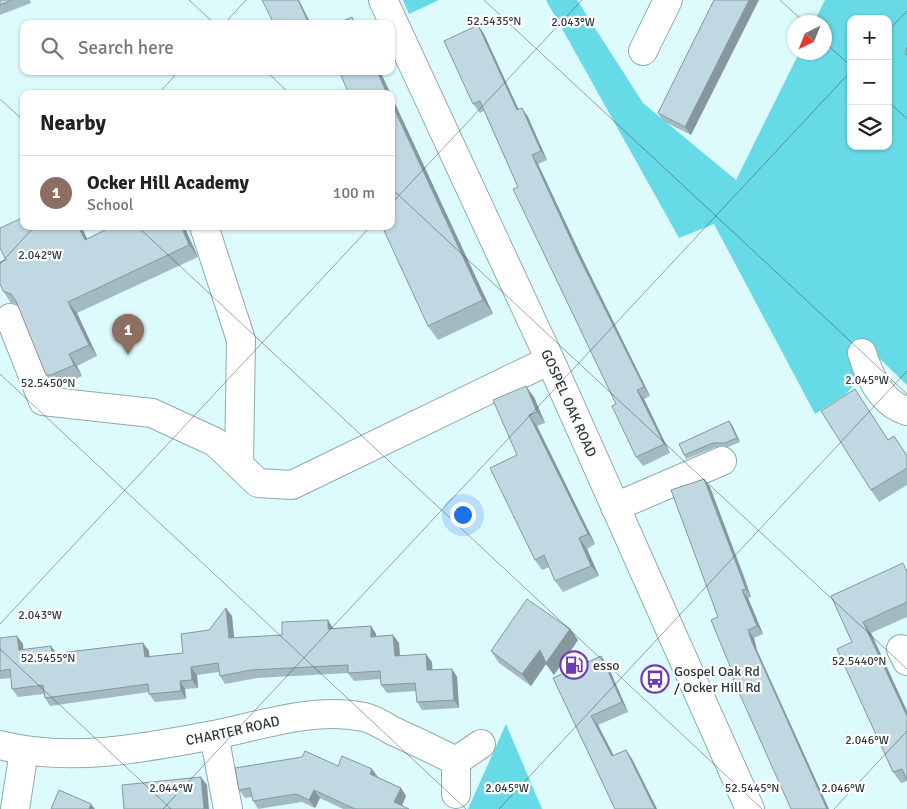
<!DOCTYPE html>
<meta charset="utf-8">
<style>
body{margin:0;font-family:Signika,sans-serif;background:#f6f6f6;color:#222}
.controls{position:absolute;right:15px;top:15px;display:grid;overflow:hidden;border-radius:10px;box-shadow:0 1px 4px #0004}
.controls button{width:45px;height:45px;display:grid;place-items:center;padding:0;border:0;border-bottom:1px solid #e0e0e0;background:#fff;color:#222;font:25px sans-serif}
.compass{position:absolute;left:787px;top:15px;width:45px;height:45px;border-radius:50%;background:#fff;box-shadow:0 1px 4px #0004;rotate:223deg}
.you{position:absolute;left:462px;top:514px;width:18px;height:18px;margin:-12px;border:4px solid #fff;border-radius:50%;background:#1a73e8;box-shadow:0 0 0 8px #1a73e833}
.badge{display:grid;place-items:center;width:32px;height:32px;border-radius:50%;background:#6f3bb2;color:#fff;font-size:16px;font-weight:700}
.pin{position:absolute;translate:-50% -41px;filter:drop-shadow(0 1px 2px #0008)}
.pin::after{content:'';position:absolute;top:26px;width:18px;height:15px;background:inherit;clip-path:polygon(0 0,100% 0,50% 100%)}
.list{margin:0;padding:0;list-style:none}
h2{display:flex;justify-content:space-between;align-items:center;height:65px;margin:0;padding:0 20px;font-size:21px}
h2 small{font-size:16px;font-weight:400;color:#767676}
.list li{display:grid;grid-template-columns:32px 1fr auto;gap:15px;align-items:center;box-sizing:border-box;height:75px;padding:0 20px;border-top:1px solid #e0e0e0}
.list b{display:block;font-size:19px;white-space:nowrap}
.list p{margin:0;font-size:16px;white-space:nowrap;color:#767676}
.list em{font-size:16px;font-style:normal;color:#767676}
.icon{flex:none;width:28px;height:28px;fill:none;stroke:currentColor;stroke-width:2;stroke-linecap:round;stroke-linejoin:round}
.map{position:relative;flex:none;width:907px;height:809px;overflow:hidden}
.search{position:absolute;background:#fff;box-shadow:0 1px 4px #0004;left:20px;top:20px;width:375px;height:55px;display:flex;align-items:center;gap:12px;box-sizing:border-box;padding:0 18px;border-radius:10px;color:#767676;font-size:19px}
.panel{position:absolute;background:#fff;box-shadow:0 1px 4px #0004;left:20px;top:90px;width:375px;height:140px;border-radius:10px}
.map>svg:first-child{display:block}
</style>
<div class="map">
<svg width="907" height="809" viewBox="0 0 907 809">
<rect width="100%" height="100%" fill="#ddfafd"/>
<!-- green -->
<path fill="#66dbe7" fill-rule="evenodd" d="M403 0H439L409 14Z
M546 0H577L643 103 736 180 799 53 824 52V22H814L825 0H907V385L878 357 846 394 815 414 714 224 679 238ZM851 19H888V146H851Z
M506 724 542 809H468Z"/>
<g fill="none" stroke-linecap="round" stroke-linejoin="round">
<!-- minor casing -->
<g stroke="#8faaad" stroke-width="30">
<g id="minor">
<path d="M643 51 668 0"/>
<path d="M204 226 241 340 239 464"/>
<path d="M10 318 43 401 152 413 215 442 258 483 292 485 550 360"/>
<path d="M862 353C869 376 882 404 907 411"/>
<path d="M615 507 722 461"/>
<path d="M901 649 907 661"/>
<path d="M214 735 228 809"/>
<path id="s1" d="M0 745C69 763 146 748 214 735 264 725 312 707 364 717 373 719 383 725 391 730 413 740 434 750 456 761"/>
<path d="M456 794V761L481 744"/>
<path d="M15 809 24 751"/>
</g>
</g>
<!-- major casing -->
<g stroke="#8faaad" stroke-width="30">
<g id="major">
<path id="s2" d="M383 0 550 360 750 809"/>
</g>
</g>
<!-- minor -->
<use href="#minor" stroke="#fff" stroke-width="28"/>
<!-- major -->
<use href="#major" stroke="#fff" stroke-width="28"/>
</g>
<!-- wall -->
<path fill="#a4bac2" d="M0 0H30L31 3 0 15Z
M714 0 691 135 663 121 658 113Z
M484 34 518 109 522 108 528 117 547 160 538 164 585 264 650 396 644 399 670 453 643 466 636 457 616 404 518 187 484 111 480 113 473 104Z
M391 95 493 314 438 340 428 326 391 226Z
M24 226H81L87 239 184 226 198 257 77 313 97 356 77 366 82 376 59 387 54 386 46 375 18 305 11 303 3 291 6 260Z
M855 389 888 440 894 436 907 455V485L879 502 871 490Z
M534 397 545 423 537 426 595 544 587 549 599 576 563 592 555 581 549 567 542 570 535 560 517 455Z
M729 421 732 425 740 442 728 447H716L686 459 684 455Z
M704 479 710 487 744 576 751 597 748 598 763 634 754 638 757 650 735 678Z
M907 569V617L871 633 907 711V781L901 783 893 772 852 642 831 596Z
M232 616 234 638 282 635 333 628 371 626 376 634V636L393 635 399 643 400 655 432 662V670L452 669 457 677 459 708 422 710 417 702 416 691 387 693 381 685V679L354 681 348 673 257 678 225 684 220 676 219 672 197 675 198 688 185 689 186 699 155 702 149 694V692L50 706 45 698 44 694 18 697 12 689 11 678 0 679V638L23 644V650L51 646 56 653 143 643 149 651V657L183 653 209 630Z
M570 629 578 640 554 675 546 664 531 686 499 663 491 651Z
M601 656 608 666 628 712 598 725 614 756 626 750 632 759 657 809H615L553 678Z
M338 766 378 777 401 788 406 796 402 806 409 809H343L320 798 315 808 302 802 258 809 253 801 252 797 245 798 239 790Z"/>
<!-- shaded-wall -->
<path fill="#86979e" d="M298 0H299L311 24H309Z
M749 0H759L691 135 685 127Z
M478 25 484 34 523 119 517 110Z
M377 71H380L391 94H387Z
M391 95 493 314 483 300 391 102Z
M522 108 528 117 547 160 541 151Z
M532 155 538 164 585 264 650 396 644 387 578 255Z
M78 226H81L93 251 85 240Z
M181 226H184L198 257 189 245Z
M68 302 77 313 97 356 89 345Z
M69 354 77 366 82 376 74 365Z
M526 386 534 397 545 423 537 412Z
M637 390 644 399 670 453 664 444Z
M529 415 537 426 595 544 588 534Z
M729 421 732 425 740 442 737 438Z
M704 479 710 487 751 597 746 589Z
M579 538 587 549 599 576 591 566Z
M742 590 748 598 763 634 757 626Z
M226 608 232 616 235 646 229 638Z
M328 620 333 628 334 637 328 629Z
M863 622 871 633 907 711V716Z
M371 626 376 634 377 645 371 637Z
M570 629 578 640 554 675 546 664 531 686 522 674 540 650Z
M748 630 754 638 757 650 829 809H827L752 642Z
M393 635 399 643 400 664 395 656Z
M17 636 23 644 24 658 19 650Z
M143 643 149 651 150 665 145 657Z
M51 646 57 654H52Z
M426 654 432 662 433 678 427 670Z
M601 656 608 666 628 712 622 702Z
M191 667 197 675 198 688 192 680Z
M452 669 457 677 459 708 454 700Z
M180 681 185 689 186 699 181 691Z
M591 716 598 725 619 766 612 756Z
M626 750 632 759 657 809H655Z
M372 769 378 777 376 782 370 774Z
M201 777 207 785 209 809H204Z
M401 788 406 796 400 809 394 802Z
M314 790 320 798 315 808 309 800Z
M91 804 95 809H89Z"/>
<!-- building -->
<path fill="#bfd8e2" stroke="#86979e" d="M0 0H12L0 5Z
M262 0H298L309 24H274Z
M714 0H749L685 127 658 113Z
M352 17 355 24H336Z
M478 25 517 110 522 108 541 151 532 155 578 255 644 387 637 390 664 444 636 457 612 406 616 404 513 189 518 187 480 101 473 104 444 41Z
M907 47V55L905 54Z
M339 71H377L387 94H349Z
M391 102 483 300 428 326 382 226H391Z
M24 217V226H78L85 240 113 226H181L189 245 68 302 89 345 69 354 74 365 51 375H46L16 301 11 294 3 291 0 284V262L6 260 0 248V228Z
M526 386 537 412 529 415 588 534 579 538 591 566 555 581 544 555 535 560 490 468 517 455 493 400Z
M855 389 888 440 894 436 907 456V468L871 490 821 411Z
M729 421 737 438 725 443H713L684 455 679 444Z
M704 479 738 568 746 589 742 590 757 626 748 630 752 642 827 809H791L733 679 735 678 711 620 718 617 671 490Z
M903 563 907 572V602L863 622 907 716V780L902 769 893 772 837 649 852 642 831 596Z
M527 599 570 629 546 663 540 650 522 674 491 651Z
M226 608 229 638 282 635V622L328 620V629L371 626V637L393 635 395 656 426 654 427 670 452 669 454 700 417 702 415 683 381 685 380 671 348 673V665L251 670 220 676 218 663 191 667 192 680 180 681 181 691 149 694 148 684 45 698 43 685 12 689 10 669 0 671V638L17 636 19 650 51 646 52 654 143 643 145 657 183 653 181 634 209 630Z
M601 656 622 702 591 716 612 756 626 750 655 809H615L553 678Z
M305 751 338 766 342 756 372 769 370 774 401 788 394 802 409 809H355L314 790 309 800 296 794 253 801 250 788 239 790 235 768 302 757Z
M201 777 204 809H124L122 785Z
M59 790 91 804 89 809H51Z"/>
<!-- ticks -->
<path fill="none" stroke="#303b3d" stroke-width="1" stroke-opacity="0.45" d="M189 0 215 24M484 0 907 394M780 0 804 22M224 24 246 0M888 31 907 11M824 42 851 66M266 71 290 94M158 94 179 71M0 99 24 121M888 101 907 119M391 188 907 669M391 204 582 0M137 226 762 809M0 264 35 226M0 374 466 809M0 624 371 226M0 649 171 809M163 809 851 71M499 809 907 371M834 809 907 731"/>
<!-- icons -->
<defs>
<g id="fuel-ring" transform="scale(1.4375)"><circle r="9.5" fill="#fff" stroke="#6f3bb2" stroke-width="1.5"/><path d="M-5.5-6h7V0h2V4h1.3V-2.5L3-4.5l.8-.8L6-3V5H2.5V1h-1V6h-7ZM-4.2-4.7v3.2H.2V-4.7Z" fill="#6f3bb2"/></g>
<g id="bus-ring" transform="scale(1.4375)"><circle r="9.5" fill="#fff" stroke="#6f3bb2" stroke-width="1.5"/><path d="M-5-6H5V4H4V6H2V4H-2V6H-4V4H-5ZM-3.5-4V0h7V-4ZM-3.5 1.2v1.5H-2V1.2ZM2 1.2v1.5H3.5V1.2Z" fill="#6f3bb2"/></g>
</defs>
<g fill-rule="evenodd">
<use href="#fuel-ring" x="574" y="665"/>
<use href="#bus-ring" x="655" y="679"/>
</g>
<g text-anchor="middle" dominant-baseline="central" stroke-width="4.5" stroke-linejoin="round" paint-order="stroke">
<!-- street labels -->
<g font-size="14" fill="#303b3d" stroke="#fff">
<text stroke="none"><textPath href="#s2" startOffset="444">GOSPEL OAK ROAD</textPath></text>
<text stroke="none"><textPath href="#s1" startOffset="235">CHARTER ROAD</textPath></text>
</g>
<!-- poi labels -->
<g font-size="14" fill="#303b3d" stroke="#fff" text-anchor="start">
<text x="593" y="665">esso</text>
<text x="674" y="671">Gospel Oak Rd<tspan x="674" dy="16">/ Ocker Hill Rd</tspan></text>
</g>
</g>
<g font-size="12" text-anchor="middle" fill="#303b3d" stroke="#fff" stroke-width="4.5" stroke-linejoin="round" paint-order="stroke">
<text x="494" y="25">52.5435°N</text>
<text x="573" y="26">2.043°W</text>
<text x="40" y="259">2.042°W</text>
<text x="867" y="384">2.045°W</text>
<text x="48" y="387">52.5450°N</text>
<text x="40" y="619">2.043°W</text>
<text x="48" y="662">52.5455°N</text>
<text x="859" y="665">52.5440°N</text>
<text x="867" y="744">2.046°W</text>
<text x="171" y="792">2.044°W</text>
<text x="507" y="792">2.045°W</text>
<text x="843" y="792">2.046°W</text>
<text x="752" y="792">52.5445°N</text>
</g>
</svg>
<div class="controls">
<button>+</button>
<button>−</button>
<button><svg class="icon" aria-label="layers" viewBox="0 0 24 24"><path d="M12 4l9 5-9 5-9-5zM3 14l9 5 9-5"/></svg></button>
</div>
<svg class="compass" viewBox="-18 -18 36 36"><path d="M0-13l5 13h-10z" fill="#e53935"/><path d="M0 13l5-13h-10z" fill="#767676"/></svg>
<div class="you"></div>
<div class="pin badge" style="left:128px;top:355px;background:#8d6e63">1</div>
<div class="search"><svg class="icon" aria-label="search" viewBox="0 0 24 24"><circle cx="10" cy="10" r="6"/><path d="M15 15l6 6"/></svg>Search here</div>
<section class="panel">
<h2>Nearby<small></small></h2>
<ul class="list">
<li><span class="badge" style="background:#8d6e63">1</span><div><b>Ocker Hill Academy</b><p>School</p></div><em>100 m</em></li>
</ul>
</section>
</div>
